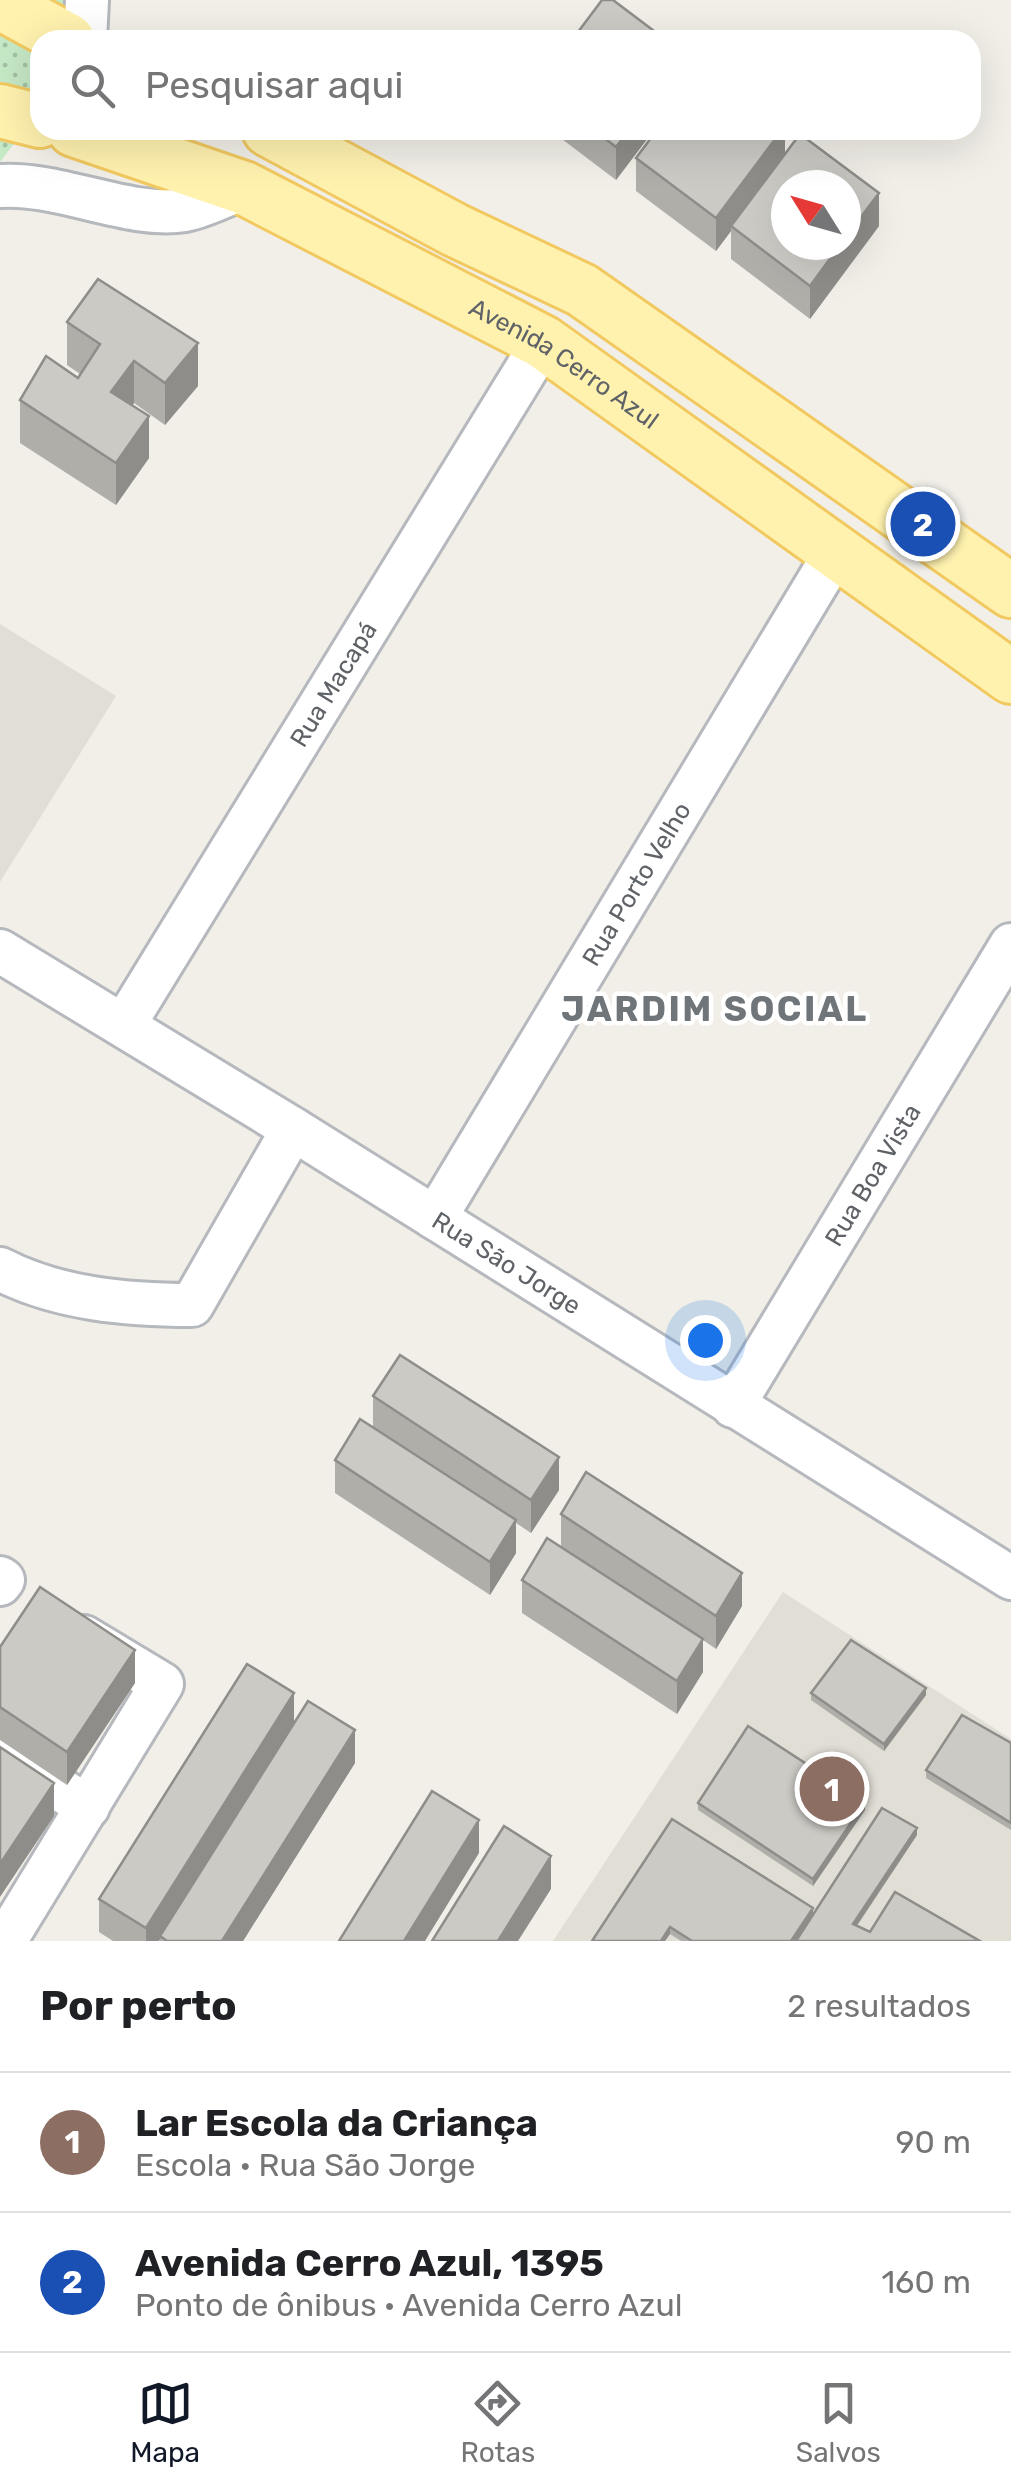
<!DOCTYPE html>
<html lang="pt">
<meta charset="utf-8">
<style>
body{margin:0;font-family:Rubik,sans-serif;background:#f2f2f2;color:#202124}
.compass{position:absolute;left:771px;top:170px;width:90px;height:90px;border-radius:50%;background:#fff;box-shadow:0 10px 40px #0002;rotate:307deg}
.you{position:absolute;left:705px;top:1340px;width:35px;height:35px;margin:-25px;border:8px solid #fff;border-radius:50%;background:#1a73e8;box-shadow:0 0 0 15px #1a73e833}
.badge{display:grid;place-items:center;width:65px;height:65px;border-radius:50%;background:#111827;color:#fff;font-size:32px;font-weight:700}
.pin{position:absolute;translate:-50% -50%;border:5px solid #fff;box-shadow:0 2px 10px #0006}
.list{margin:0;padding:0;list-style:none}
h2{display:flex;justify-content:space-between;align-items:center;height:130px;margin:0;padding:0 40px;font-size:42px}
h2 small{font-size:32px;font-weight:400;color:#757577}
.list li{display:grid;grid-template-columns:65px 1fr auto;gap:30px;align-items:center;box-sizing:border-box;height:140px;padding:0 40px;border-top:2px solid #e0e0e0}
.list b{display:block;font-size:38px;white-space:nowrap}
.list p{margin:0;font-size:32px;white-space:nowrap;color:#757577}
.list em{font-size:32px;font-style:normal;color:#757577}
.icon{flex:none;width:55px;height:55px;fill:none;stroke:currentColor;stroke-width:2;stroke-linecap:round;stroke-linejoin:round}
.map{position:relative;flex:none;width:1011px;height:1941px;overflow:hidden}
.search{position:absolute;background:#fff;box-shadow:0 10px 40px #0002;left:30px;right:30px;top:30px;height:110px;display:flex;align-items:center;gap:25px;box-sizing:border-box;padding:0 35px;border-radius:30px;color:#757577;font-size:38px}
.sheet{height:410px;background:#fff}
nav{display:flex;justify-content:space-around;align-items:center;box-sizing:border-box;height:140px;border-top:2px solid #e0e0e0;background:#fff;font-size:28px;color:#757577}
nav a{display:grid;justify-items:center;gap:5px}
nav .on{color:#111827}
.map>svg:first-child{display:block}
</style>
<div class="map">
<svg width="1011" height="1941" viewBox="0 0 1011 1941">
<defs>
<pattern id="park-dots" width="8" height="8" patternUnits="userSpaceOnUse" patternTransform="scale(2.5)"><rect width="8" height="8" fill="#c5e8c5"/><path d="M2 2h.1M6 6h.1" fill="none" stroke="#a3c0a4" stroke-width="1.8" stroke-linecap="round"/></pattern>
</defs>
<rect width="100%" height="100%" fill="#f1efe8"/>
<!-- education -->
<path fill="#e1ded6" d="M0 624 116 696 0 882Z
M783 1592 1011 1739V1941H553Z"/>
<!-- park -->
<path fill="url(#park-dots)" d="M0 0H87L40 40V109L0 162Z"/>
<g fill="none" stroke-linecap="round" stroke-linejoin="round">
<!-- minor casing -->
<g stroke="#b5b8bc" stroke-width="48">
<g id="minor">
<path d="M85 40 87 0"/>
<path d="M0 186C60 182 128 219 185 210 205 206 225 195 244 188"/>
<path id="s1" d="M0 951 293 1129 1011 1578"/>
<path id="s2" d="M124 1025 543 342"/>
<path id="s3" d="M435 1218 837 550"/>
<path d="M0 1269C58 1299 127 1305 192 1305L293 1129"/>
<path id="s4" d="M733 1406 1011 945"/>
<path d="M0 1578 3 1580 0 1584"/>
<path d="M0 1751 88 1807"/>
<path d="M5 1941 162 1684 84 1637"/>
</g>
</g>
<!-- major casing -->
<g stroke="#f2c960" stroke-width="58">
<g id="major">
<path d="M0 3 68 40"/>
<path d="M0 111 40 121"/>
<path id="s5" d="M74 130 244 188 543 342 1011 677"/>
<path d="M269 130 455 230 582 290 1011 591"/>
</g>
</g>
<!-- minor -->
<use href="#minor" stroke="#fff" stroke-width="42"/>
<!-- major -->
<use href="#major" stroke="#fff2af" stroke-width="52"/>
</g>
<!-- wall -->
<path fill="#afaea9" d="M550 130H654L616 180Z
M785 130V154L879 226 810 319 731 259V231L716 251 636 191V158Z
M67 322 198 386 165 425 134 403 132 405 149 458 116 505 20 443V400L78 378 80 374 67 365Z
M373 1396 559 1490 531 1533 516 1523V1553L490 1595 335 1493V1460L373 1428Z
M561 1514 742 1606 716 1649 703 1640V1672L677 1714 522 1613V1580L561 1547Z
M0 1647 135 1683 67 1785 0 1740Z
M811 1693 926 1695 884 1751 811 1700Z
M294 1724 355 1763 243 1941H160V1939L159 1941H113L99 1932V1899Z
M1011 1743V1830L926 1778V1770Z
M698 1803 865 1810 813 1886 698 1810Z
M672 1819 813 1915 917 1835 857 1926 870 1932 795 1941H681L670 1934 665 1941Z"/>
<!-- shaded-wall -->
<path fill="#8f8d8a" d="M629 130H654L616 180V147Z
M782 130H785V159L731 226V231L716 251V218Z
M879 193V226L810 319V286L840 245H846V237Z
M198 343V386L165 425V383Z
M134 361V403L111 434V392Z
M149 416V458L116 505V463Z
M559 1457V1490L531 1533V1500Z
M516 1520V1553L490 1595V1562Z
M742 1573V1606L716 1649V1616Z
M703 1639V1672L677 1714V1681Z
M135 1650V1683L67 1785V1752Z
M926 1688V1695L884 1751V1744Z
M294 1693V1726L159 1941H146V1928Z
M355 1730V1763L243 1941H222Z
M54 1783V1816L0 1897V1864Z
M865 1802V1810L813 1886V1879Z
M479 1820V1853L425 1941H404Z
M917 1828V1835L853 1931V1924Z
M551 1856V1889L518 1941H498Z
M813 1908V1915L795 1941H791Z
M670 1927V1934L665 1941H661Z"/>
<!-- building -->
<path fill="#cccac5" stroke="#8f8d8a" stroke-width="2.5" d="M602 0H613L666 40H572Z
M594 130H629L616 147Z
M657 130H782L716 218 636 158Z
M800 134 879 193 846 237V185H786V245H840L810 286 731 226Z
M98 279 198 343 165 383 134 361 111 392 149 416 116 463 20 400 46 356 78 378 100 344 67 322Z
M400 1355 559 1457 531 1500 373 1396Z
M360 1419 516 1520 490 1562 335 1460Z
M586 1472 742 1573 716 1616 561 1514Z
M547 1538 703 1639 677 1681 522 1580Z
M40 1587 135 1650 67 1752 0 1707V1647Z
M851 1640 926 1688 884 1744 811 1693Z
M247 1664 294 1693 146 1928 99 1899Z
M308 1701 355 1730 222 1941H167L160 1936Z
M962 1715 1011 1743V1823L926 1770Z
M748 1726 865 1802 813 1879 698 1803Z
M0 1747 54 1783 0 1864Z
M432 1791 479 1820 404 1941H339Z
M882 1808 917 1828 853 1924 870 1932 895 1892 980 1941H796Z
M672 1819 813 1908 791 1941H692L670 1927 661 1941H592Z
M504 1826 551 1856 498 1941H432Z"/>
<g text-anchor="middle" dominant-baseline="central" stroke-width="9" stroke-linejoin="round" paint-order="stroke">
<!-- street labels -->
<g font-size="25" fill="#5f6368" stroke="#fff">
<text stroke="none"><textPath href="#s5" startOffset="545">Avenida Cerro Azul</textPath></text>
<text stroke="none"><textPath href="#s2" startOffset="400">Rua Macapá</textPath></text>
<text stroke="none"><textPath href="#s3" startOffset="390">Rua Porto Velho</textPath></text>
<text stroke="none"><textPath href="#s4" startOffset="270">Rua Boa Vista</textPath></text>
<text stroke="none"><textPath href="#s1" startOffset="595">Rua São Jorge</textPath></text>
</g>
<!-- district labels -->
<g font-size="35" font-weight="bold" letter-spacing="2.5" fill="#70757a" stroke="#fff">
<text x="715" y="1009">JARDIM SOCIAL</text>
</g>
</g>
</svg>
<svg class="compass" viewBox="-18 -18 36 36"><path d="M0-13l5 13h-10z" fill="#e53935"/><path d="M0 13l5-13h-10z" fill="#757577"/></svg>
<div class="you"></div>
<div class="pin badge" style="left:832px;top:1789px;background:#8d6e63">1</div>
<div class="pin badge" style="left:923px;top:524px;background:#1a4fb4">2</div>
<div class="search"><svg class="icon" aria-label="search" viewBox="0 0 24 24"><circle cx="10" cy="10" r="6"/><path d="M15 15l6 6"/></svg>Pesquisar aqui</div>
</div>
<section class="sheet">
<h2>Por perto<small>2 resultados</small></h2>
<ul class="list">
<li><span class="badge" style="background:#8d6e63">1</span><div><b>Lar Escola da Criança</b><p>Escola · Rua São Jorge</p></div><em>90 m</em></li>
<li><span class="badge" style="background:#1a4fb4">2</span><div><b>Avenida Cerro Azul, 1395</b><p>Ponto de ônibus · Avenida Cerro Azul</p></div><em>160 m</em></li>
</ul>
</section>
<nav>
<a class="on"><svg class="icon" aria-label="map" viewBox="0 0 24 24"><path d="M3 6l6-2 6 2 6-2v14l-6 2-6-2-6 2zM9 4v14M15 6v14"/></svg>Mapa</a>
<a><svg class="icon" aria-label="directions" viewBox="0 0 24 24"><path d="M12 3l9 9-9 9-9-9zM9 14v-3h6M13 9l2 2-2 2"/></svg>Rotas</a>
<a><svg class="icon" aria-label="saved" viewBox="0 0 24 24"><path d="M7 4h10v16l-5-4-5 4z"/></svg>Salvos</a>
</nav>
